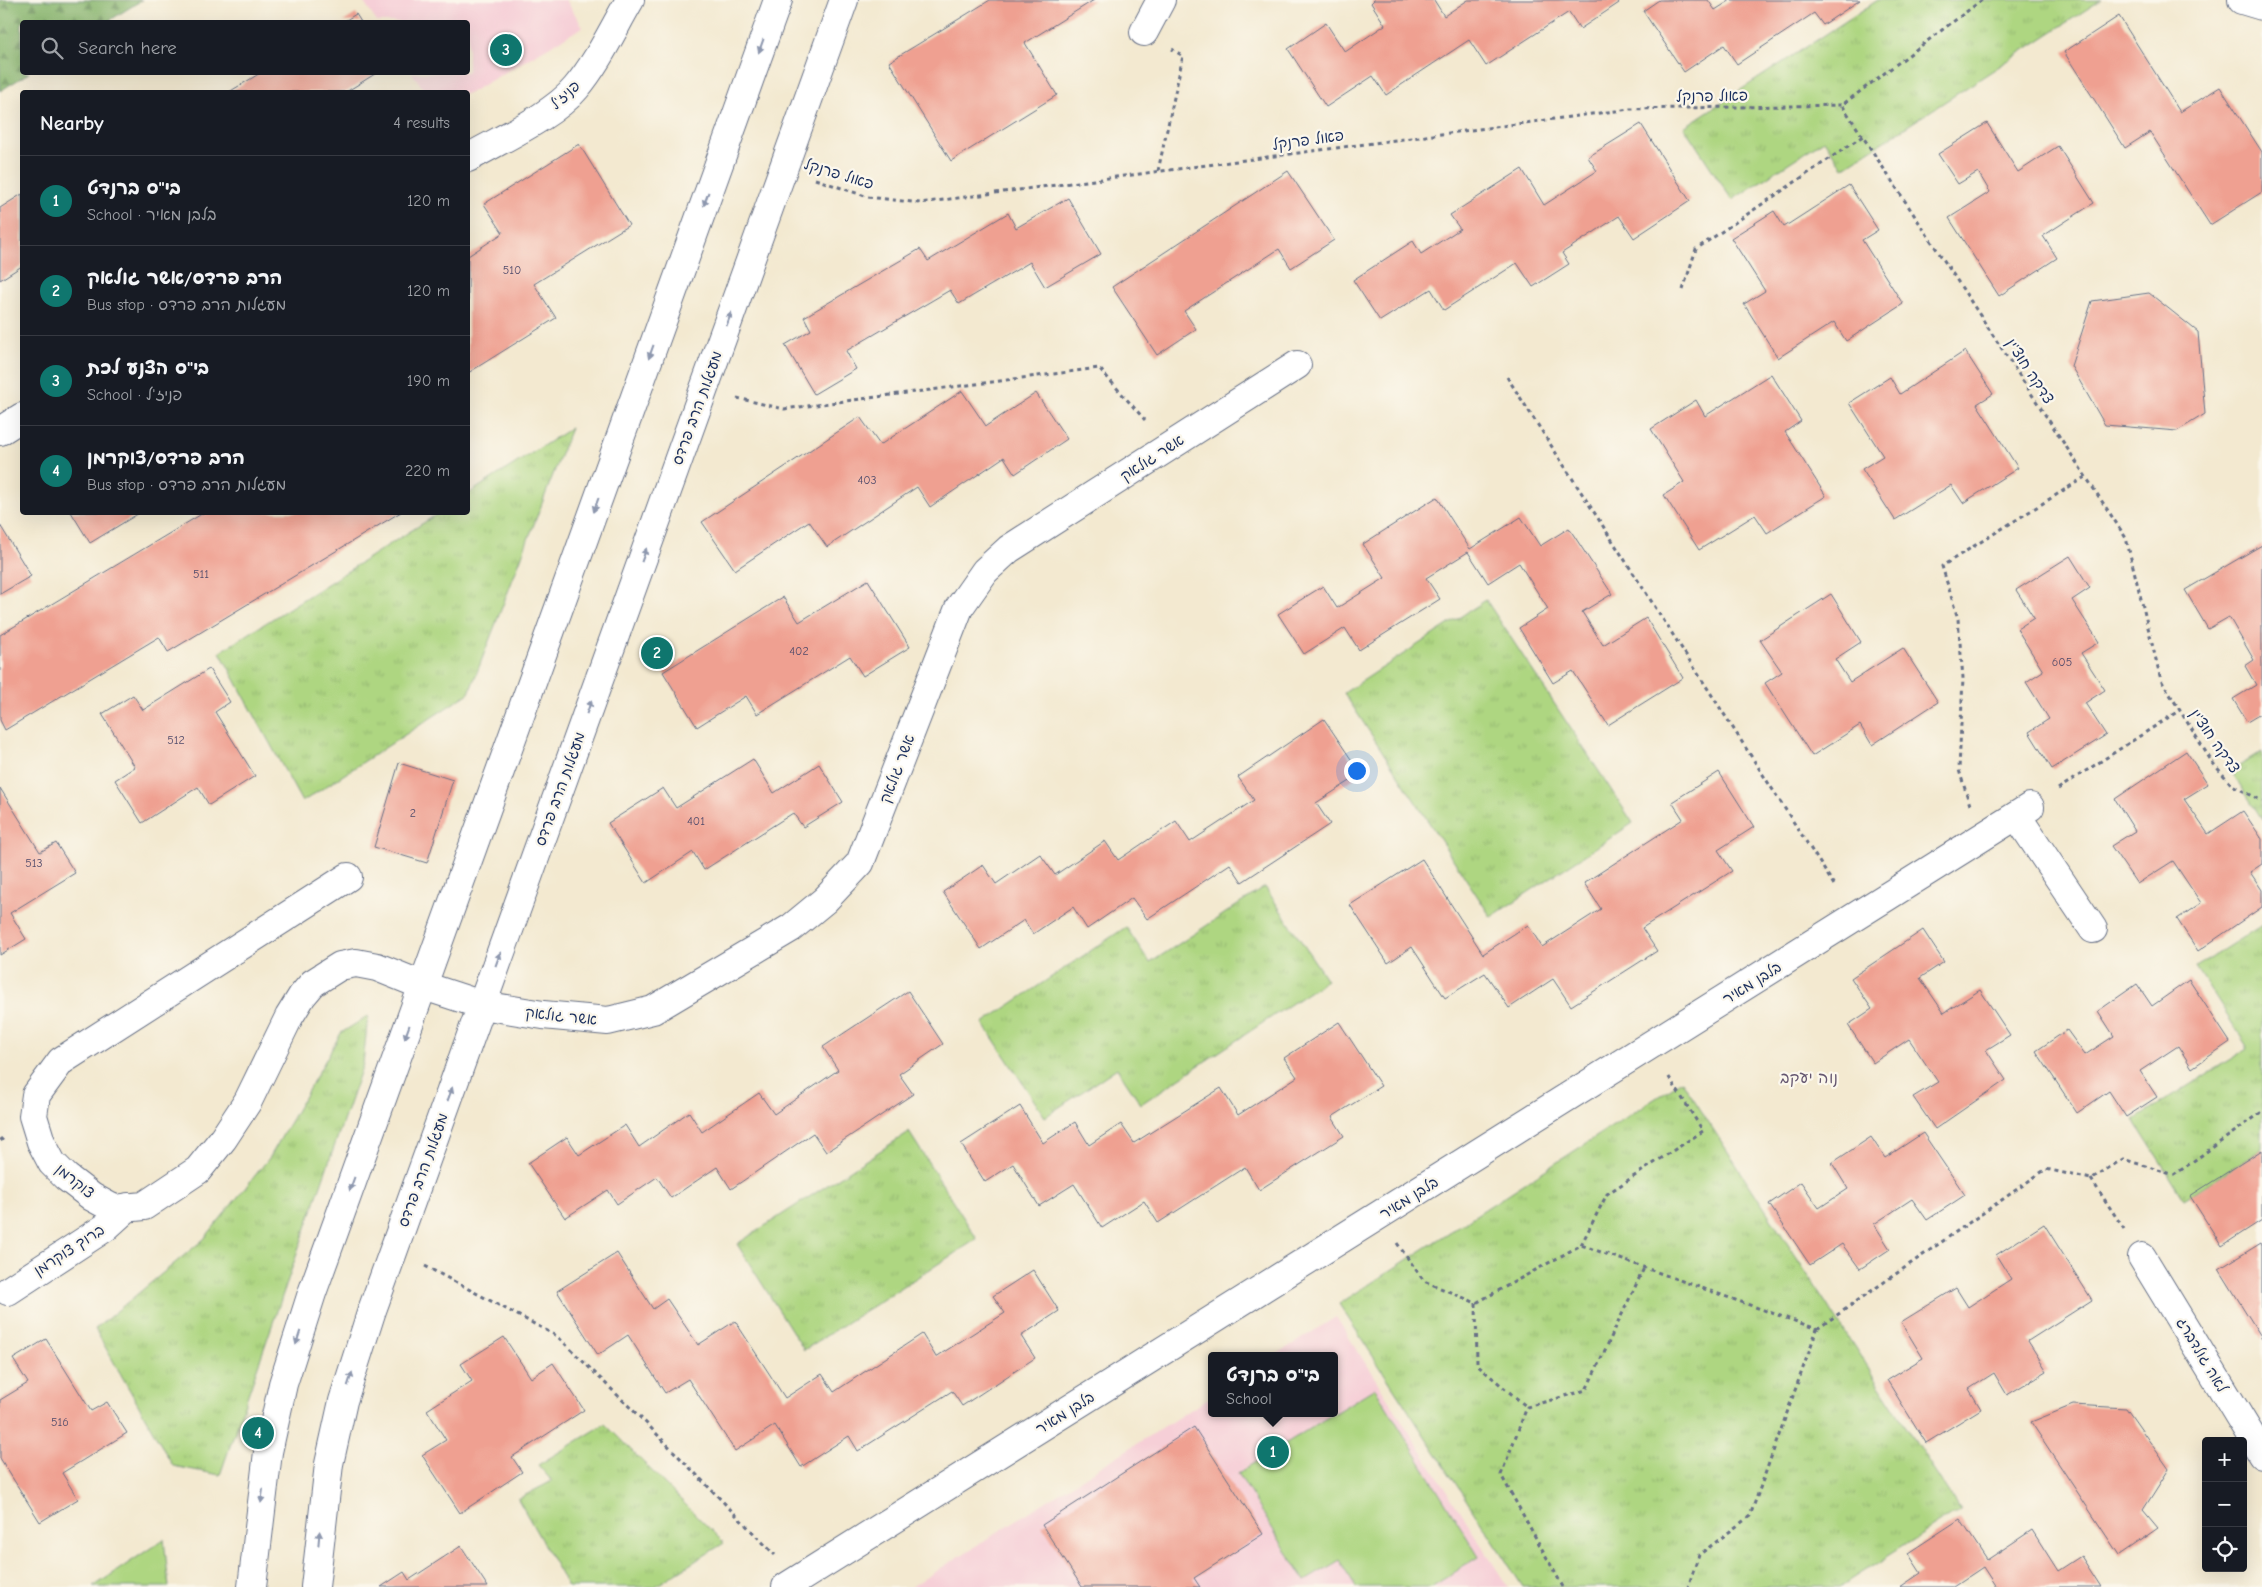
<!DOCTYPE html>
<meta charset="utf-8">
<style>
body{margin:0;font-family:"Comic Neue","Playpen Sans Hebrew",sans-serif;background:#242831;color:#f1f3f6}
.controls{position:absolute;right:15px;bottom:15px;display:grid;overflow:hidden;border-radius:5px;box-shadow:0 5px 20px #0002}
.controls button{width:45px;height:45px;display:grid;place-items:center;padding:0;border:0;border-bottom:1px solid #363941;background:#171b24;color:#f1f3f6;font:25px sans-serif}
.you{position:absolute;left:1356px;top:770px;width:18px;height:18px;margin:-12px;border:4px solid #fff;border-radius:50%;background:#1a73e8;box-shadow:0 0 0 8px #1a73e833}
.badge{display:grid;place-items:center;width:32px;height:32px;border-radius:50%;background:#0f766e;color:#fff;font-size:16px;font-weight:700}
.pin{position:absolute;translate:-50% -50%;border:2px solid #fff;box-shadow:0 1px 5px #0006}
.popup{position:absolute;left:1208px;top:1352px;width:130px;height:65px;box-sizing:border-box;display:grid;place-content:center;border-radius:5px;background:#171b24;filter:drop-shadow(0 1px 4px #0005);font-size:16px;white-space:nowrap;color:#9ea1a6}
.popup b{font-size:19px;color:#f1f3f6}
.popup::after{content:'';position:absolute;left:50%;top:100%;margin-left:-10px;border:10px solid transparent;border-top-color:#171b24}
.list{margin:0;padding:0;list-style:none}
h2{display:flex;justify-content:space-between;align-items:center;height:65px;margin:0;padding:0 20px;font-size:21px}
h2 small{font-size:16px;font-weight:400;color:#9ea1a6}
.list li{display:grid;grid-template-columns:32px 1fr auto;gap:15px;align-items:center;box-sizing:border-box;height:90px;padding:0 20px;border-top:1px solid #363941}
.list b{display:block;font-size:19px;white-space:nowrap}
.list p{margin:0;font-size:16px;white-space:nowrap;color:#9ea1a6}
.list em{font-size:16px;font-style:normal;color:#9ea1a6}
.icon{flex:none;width:28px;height:28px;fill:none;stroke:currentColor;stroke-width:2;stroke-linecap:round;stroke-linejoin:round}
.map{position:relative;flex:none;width:2262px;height:1587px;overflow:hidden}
.search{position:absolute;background:#171b24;box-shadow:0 5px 20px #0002;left:20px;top:20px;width:450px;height:55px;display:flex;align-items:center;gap:12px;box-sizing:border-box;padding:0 18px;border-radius:5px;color:#9ea1a6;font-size:19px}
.panel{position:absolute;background:#171b24;box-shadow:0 5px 20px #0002;left:20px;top:90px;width:450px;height:425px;border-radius:5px}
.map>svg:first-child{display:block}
</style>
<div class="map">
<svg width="2262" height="1587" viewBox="0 0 2262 1587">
<defs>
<pattern id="forest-firs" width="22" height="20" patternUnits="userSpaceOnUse" patternTransform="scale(1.25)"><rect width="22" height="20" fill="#8ab76f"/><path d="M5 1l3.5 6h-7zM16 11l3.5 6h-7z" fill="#70955e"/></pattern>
<pattern id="park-tufts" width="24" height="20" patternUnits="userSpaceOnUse" patternTransform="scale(1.25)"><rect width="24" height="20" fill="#aed681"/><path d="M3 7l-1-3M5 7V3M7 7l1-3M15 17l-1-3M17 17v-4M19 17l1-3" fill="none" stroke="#95b872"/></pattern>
</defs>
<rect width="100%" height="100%" fill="#fbf7ec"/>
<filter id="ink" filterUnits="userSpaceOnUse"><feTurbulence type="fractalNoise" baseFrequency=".02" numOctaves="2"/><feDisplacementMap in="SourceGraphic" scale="10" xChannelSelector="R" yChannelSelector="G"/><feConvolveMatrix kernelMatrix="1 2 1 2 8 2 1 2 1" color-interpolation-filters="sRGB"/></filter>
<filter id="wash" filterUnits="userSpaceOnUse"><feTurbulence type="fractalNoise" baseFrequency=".0096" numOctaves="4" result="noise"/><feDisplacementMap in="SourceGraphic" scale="20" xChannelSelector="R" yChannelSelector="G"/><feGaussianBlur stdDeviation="1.12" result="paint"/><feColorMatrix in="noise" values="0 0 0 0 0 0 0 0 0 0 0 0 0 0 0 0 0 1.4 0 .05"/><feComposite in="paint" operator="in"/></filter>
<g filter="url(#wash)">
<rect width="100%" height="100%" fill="#f3e9d0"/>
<!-- built -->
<path fill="#f6cfd7" d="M362 0H566L583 27 468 94 426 92 412 73 468 72V22H377Z
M1336 1317 1508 1587H911L1212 1396V1413H1334V1356H1274Z"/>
<!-- grass -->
<path fill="#aed681" stroke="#648270" d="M1375 1388 1479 1557 1431 1587H1356L1340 1560 1305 1581 1238 1473Z
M164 1539 169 1587H93Z"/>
<!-- forest -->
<path fill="url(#forest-firs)" stroke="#527366" d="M0 0H142L107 22H22V72L29 73 0 91Z"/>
<!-- park -->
<path fill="url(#park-tufts)" stroke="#648270" d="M1878 0H2101L1843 168 1824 140 1732 200 1684 127Z
M571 428 469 693 302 802 220 652 439 513 468 512V494Z
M1486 600 1633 823 1491 917 1344 693Z
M2262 752V819L2231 771Z
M1265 887 1327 980 1141 1104 1117 1068 1045 1117 983 1023 1126 927 1150 963Z
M2262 925V1149L2184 1199 2134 1120 2248 1048 2196 967Z
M368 1016 363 1064 220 1475 173 1466 95 1329 204 1239 270 1157 341 1033Z
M1682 1081 1960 1510 1840 1587H1523L1339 1304Z
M909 1132 977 1239 804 1350 737 1244Z
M605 1424 724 1543 654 1587H568L518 1499 552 1481 538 1465Z"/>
<g id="blocks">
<!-- building -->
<path fill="#efa091" d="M990 0H1094L1025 43 1057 95 951 161 889 62Z
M1374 0H1434L1444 16 1468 0H1617L1619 3 1580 29 1569 12 1486 66 1469 40 1386 95 1373 76 1326 107 1288 49 1326 23 1345 52 1385 25 1371 3Z
M1659 0H1708L1715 10 1731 0H1860L1823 25 1814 13 1737 64 1724 45 1684 72 1643 11Z
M356 14 361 22H343Z
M2119 16 2180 112 2220 87 2262 152V192L2210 225 2150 132 2125 148 2064 52Z
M262 72H378L346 92H229Z
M1987 123 2018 172 2058 146 2094 203 2043 236 2057 258 1999 296 1949 218 1990 192 1978 172 1958 184 1938 154Z
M1641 124 1690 201 1634 238 1619 216 1562 253 1569 264 1533 287 1517 263 1444 310 1431 289 1380 321 1353 280 1413 241 1421 254 1460 229 1450 215 1522 169 1544 205 1597 171 1588 157Z
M579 144 629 225 534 284 556 318 468 373V256L503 233 484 204Z
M1288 171 1334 240 1291 268 1279 249 1184 311 1196 329 1157 355 1112 287Z
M1849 185 1878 230 1862 240 1903 304 1846 341 1834 322 1778 358 1744 304 1765 291 1731 238 1774 211 1784 227Z
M22 194V266L0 280V208Z
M1068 198 1101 254 1045 287 1030 262 959 304 950 290 846 351 856 369 814 394 785 345 811 330 804 317 920 249 928 261 1008 213 1016 228Z
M2149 293 2198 332 2205 414 2177 431 2105 425 2071 366 2092 301Z
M1965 351 1993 394 1977 404 2018 468 1963 503 1951 485 1895 520 1862 469 1883 456 1849 403 1890 377 1900 394Z
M1771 374 1801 421 1785 432 1826 496 1767 533 1755 515 1699 550 1664 495 1684 482 1651 429 1696 400 1705 416Z
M962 391 986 426 1036 393 1067 439 1015 474 1004 457 930 507 917 487 827 547 809 521 735 570 702 522 860 417 880 445Z
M1437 497 1470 549 1521 517 1540 546 1569 528 1612 594 1582 612 1603 645 1646 618 1683 678 1608 725 1573 671 1553 683 1519 628 1548 609 1519 563 1488 583 1468 552 1426 578 1440 599 1359 650 1345 628 1304 654 1278 614 1323 586 1337 608 1385 578 1363 544Z
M71 512H141L90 543Z
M205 512H401L168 652 159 637 5 730 0 720V635Z
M0 525 31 576 0 594Z
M2262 545V713L2247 722 2233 699 2256 685 2245 666 2254 660 2229 617 2208 629 2185 590Z
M2070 556 2090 588 2072 600 2099 642 2081 653 2105 690 2085 703 2106 735 2052 769 2029 732 2049 719 2026 682 2043 671 2017 629 2034 618 2016 590Z
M868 580 910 647 863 676 850 656 757 714 746 696 697 727 663 672 783 597 799 622Z
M1831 594 1861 642 1835 659 1850 682 1903 648 1938 702 1872 745 1860 725 1812 756 1765 683 1782 672 1760 640Z
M209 669 230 702 215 712 255 776 209 805 198 787 142 823 115 780 135 767 102 714 133 695 143 710Z
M1324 719 1361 774 1316 803 1330 824 1242 882 1230 864 1147 919 1132 898 1087 929 1073 907 1033 934 1024 920 981 949 943 892 983 865 996 884 1040 854 1055 875 1105 841 1118 860 1176 821 1190 842 1254 800 1238 777Z
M2186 751 2208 784 2184 799 2208 834 2243 811 2262 839V864L2250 872 2262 890V907L2198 951 2177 919 2201 903 2173 861 2137 884 2111 846 2135 831 2115 799Z
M753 759 774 793 819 764 843 802 803 827 793 813 704 870 693 852 646 883 608 823 663 788 676 808Z
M399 763 453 780 427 863 374 847Z
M1719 772 1754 827 1718 850 1732 871 1642 928 1657 951 1571 1006 1553 979 1509 1008 1485 973 1445 998 1412 947 1388 963 1350 905 1422 859 1483 954 1528 925 1542 947 1601 909 1584 883 1683 819 1672 802Z
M0 788 40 852 56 843 75 873 10 913 26 939 0 955Z
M1923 930 1944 962 1920 978 1944 1013 1980 990 2010 1035 1986 1050 2006 1080 1935 1129 1913 1097 1938 1082 1909 1039 1873 1063 1848 1025 1872 1009 1851 978Z
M2189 980 2230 1042 2192 1068 2178 1046 2140 1071 2157 1097 2126 1117 2109 1091 2077 1113 2036 1051 2067 1030 2085 1055 2114 1036 2098 1011 2137 984 2152 1006Z
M908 991 943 1044 899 1074 913 1094 826 1152 813 1133 731 1189 717 1167 671 1198 657 1177 617 1204 608 1190 565 1218 528 1163 567 1137 579 1155 625 1125 639 1147 689 1112 702 1132 759 1093 774 1114 838 1070 823 1047Z
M1339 1022 1381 1086 1332 1117 1344 1136 1259 1190 1245 1167 1158 1223 1144 1201 1102 1228 1074 1184 1039 1206 1013 1164 985 1182 961 1144 1020 1106 1043 1143 1075 1122 1089 1145 1121 1124 1134 1143 1221 1088 1238 1115 1297 1077 1284 1058Z
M1923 1133 1965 1195 1927 1220 1912 1199 1874 1224 1890 1249 1860 1269 1842 1244 1810 1265 1769 1204 1801 1182 1819 1208 1848 1189 1832 1163 1871 1137 1885 1158Z
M2262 1150V1220L2222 1246 2190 1196Z
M2044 1224 2092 1300 2028 1341 2047 1371 2007 1395 1994 1373 1969 1389 1981 1409 1926 1443 1887 1380 1923 1358 1901 1322 1956 1288 1968 1307 2011 1279 1996 1255Z
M2261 1243 2262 1245V1338L2219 1269Z
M617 1253 653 1309 667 1299 698 1345 735 1321 785 1398 822 1374 834 1392 922 1334 936 1357 1005 1313 993 1296 1033 1270 1059 1311 1021 1336 1035 1358 962 1406 952 1391 858 1451 849 1436 801 1467 775 1425 735 1451 688 1379 665 1393 628 1335 598 1355 557 1291Z
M504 1337 531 1378 553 1363 584 1410 512 1457 522 1472 460 1513 422 1455 446 1440 427 1410 472 1381 461 1364Z
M46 1339 91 1411 107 1402 127 1433 62 1473 78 1499 40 1522 0 1458V1400L28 1383 13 1359Z
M2073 1405 2126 1408 2169 1469 2143 1510 2158 1528 2119 1555 2031 1422Z
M1194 1427 1263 1534 1194 1578 1200 1587H1082L1042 1525Z
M1960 1519 1987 1560 2032 1530 2058 1571 2081 1556 2101 1587H1996L1983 1567 1953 1587H1900L1921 1573 1908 1553Z
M461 1546 488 1587H381L404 1572 409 1580Z"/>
</g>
</g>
<g filter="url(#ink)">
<use href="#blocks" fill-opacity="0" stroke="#677086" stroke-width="1"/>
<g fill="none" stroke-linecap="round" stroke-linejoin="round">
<!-- minor casing -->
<g stroke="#677086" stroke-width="30">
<path id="minor" d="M2242 0 2262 6
M1144 32 1161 0
M468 158C499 140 553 116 576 88 598 62 613 29 630 0
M0 431 22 417
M2017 816 2093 929
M348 877 61 1061 36 1095 33 1116 41 1142 52 1163 66 1177 92 1197 114 1209 144 1206 198 1170 223 1139 248 1101 289 1017 302 996 313 983 340 966 356 963 377 967 424 986 482 1005 543 1015 608 1021 653 1010 791 928 825 900 860 863 959 608 985 571 1009 549 1297 365
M2142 1257 2262 1454
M8 1291 106 1227 128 1207
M252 1587 268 1452 283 1384 312 1293 778 0
M315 1587 329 1464 343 1401 371 1313 844 0
M786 1587 2030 807"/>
</g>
<!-- path -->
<path stroke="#677086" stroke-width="3" stroke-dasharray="4 4" stroke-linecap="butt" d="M1982 0 1842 105 2126 538 2161 680 2212 762 2232 785 2262 801
M1158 171 1183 56 1172 49
M815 179 868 197 920 203 1630 109 1842 105
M1683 290 1696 249 1863 136
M1507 377 1836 888
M737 398 784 409 1099 368 1145 420
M2058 789 2180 710
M1970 805 1959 770 1963 678 1958 619 1942 566 2085 477
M0 1138 5 1143
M2091 1179 2124 1229
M1397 1243 1424 1281 1476 1303 1581 1245 1817 1329 1750 1516 1699 1555 1688 1587
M1581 1245 1607 1194 1703 1131 1667 1074
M425 1266 557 1336 646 1423 775 1555
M1476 1303 1477 1365 1527 1407
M1817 1329 2046 1169 2091 1179 2123 1159 2174 1175 2262 1112
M1563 1587 1501 1475 1527 1407 1586 1390 1644 1268"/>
<!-- minor -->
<use href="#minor" stroke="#fff" stroke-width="28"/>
</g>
<!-- one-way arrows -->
<defs><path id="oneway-solid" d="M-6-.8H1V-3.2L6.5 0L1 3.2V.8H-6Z" transform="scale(1.25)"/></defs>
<g fill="#8d97ae">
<use href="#oneway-solid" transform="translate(761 46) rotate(110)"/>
<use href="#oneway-solid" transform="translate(706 199) rotate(110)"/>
<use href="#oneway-solid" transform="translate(729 319) rotate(-70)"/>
<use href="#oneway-solid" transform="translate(651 352) rotate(110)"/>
<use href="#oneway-solid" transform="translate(596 505) rotate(110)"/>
<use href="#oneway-solid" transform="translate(644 555) rotate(-70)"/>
<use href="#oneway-solid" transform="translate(589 707) rotate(-70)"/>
<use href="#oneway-solid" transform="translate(498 959) rotate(-70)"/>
<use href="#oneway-solid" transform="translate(407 1032) rotate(110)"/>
<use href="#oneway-solid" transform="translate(450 1094) rotate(-70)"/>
<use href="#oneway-solid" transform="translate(352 1184) rotate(110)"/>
<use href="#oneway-solid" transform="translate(298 1338) rotate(108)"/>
<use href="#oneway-solid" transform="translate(350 1379) rotate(-72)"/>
<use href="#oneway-solid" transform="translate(262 1496) rotate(98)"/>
<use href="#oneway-solid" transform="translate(319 1538) rotate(-85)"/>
</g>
</g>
<g text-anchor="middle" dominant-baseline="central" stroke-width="4.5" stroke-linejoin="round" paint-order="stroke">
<!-- number labels -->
<g font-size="12" fill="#504b6b">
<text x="512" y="270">510</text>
<text x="867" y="480">403</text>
<text x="201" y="574">511</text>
<text x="799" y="651">402</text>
<text x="2062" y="662">605</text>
<text x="176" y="740">512</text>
<text x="413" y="813">2</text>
<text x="696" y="821">401</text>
<text x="34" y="863">513</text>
<text x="60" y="1422">516</text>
</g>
<!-- street labels -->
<g font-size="15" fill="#1b2f5e" stroke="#fbf7ec">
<text transform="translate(565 95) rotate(-43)">פניז'ל</text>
<text transform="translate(1712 96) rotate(-1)">פאול פרנקל</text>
<text transform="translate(1308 140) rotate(-8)">פאול פרנקל</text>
<text transform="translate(839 174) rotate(17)">פאול פרנקל</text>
<text transform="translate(2030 371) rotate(57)">צדקה חוצ'ין</text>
<text transform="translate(697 408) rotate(-70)">מעגלות הרב פרדס</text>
<text transform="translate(1152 458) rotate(-33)">אשר גולאק</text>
<text transform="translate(2215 741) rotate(55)">צדקה חוצ'ין</text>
<text transform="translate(897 769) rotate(-69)">אשר גולאק</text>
<text transform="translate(560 789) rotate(-70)">מעגלות הרב פרדס</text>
<text transform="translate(1752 983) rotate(-32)">בלבן מאיר</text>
<text transform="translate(561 1016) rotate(6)">אשר גולאק</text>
<text transform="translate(423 1170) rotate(-70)">מעגלות הרב פרדס</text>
<text transform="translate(75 1181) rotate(39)">צוקרמן</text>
<text transform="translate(1409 1198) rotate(-32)">בלבן מאיר</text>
<text transform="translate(69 1250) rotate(-33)">ברוך צוקרמן</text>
<text transform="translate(2202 1355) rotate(59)">לאה גולדברג</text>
<text transform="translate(1065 1413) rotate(-32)">בלבן מאיר</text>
</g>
<!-- neighbourhood labels -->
<g font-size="16" fill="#655770" stroke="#fbf7ec">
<text x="1809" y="1078">נוה יעקב</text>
</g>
</g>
</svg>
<div class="controls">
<button>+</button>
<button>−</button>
<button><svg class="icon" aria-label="locate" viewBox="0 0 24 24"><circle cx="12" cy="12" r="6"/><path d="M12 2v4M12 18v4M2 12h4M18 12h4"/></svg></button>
</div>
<div class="you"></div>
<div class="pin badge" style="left:1273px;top:1452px">1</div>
<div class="popup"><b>בי&quot;ס ברנדט</b>School</div>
<div class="pin badge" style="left:657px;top:653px">2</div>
<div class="pin badge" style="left:506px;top:50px">3</div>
<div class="pin badge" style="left:258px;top:1433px">4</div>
<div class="search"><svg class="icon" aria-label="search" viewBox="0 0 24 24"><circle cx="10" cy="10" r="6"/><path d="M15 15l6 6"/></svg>Search here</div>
<section class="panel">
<h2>Nearby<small>4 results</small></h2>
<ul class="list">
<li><span class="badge">1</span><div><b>בי&quot;ס ברנדט</b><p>School · בלבן מאיר</p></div><em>120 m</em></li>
<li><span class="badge">2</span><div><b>הרב פרדס/אשר גולאק</b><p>Bus stop · מעגלות הרב פרדס</p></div><em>120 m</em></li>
<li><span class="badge">3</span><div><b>בי&quot;ס הצנע לכת</b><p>School · פניז'ל</p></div><em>190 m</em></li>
<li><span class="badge">4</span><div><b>הרב פרדס/צוקרמן</b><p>Bus stop · מעגלות הרב פרדס</p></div><em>220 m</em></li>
</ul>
</section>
</div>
